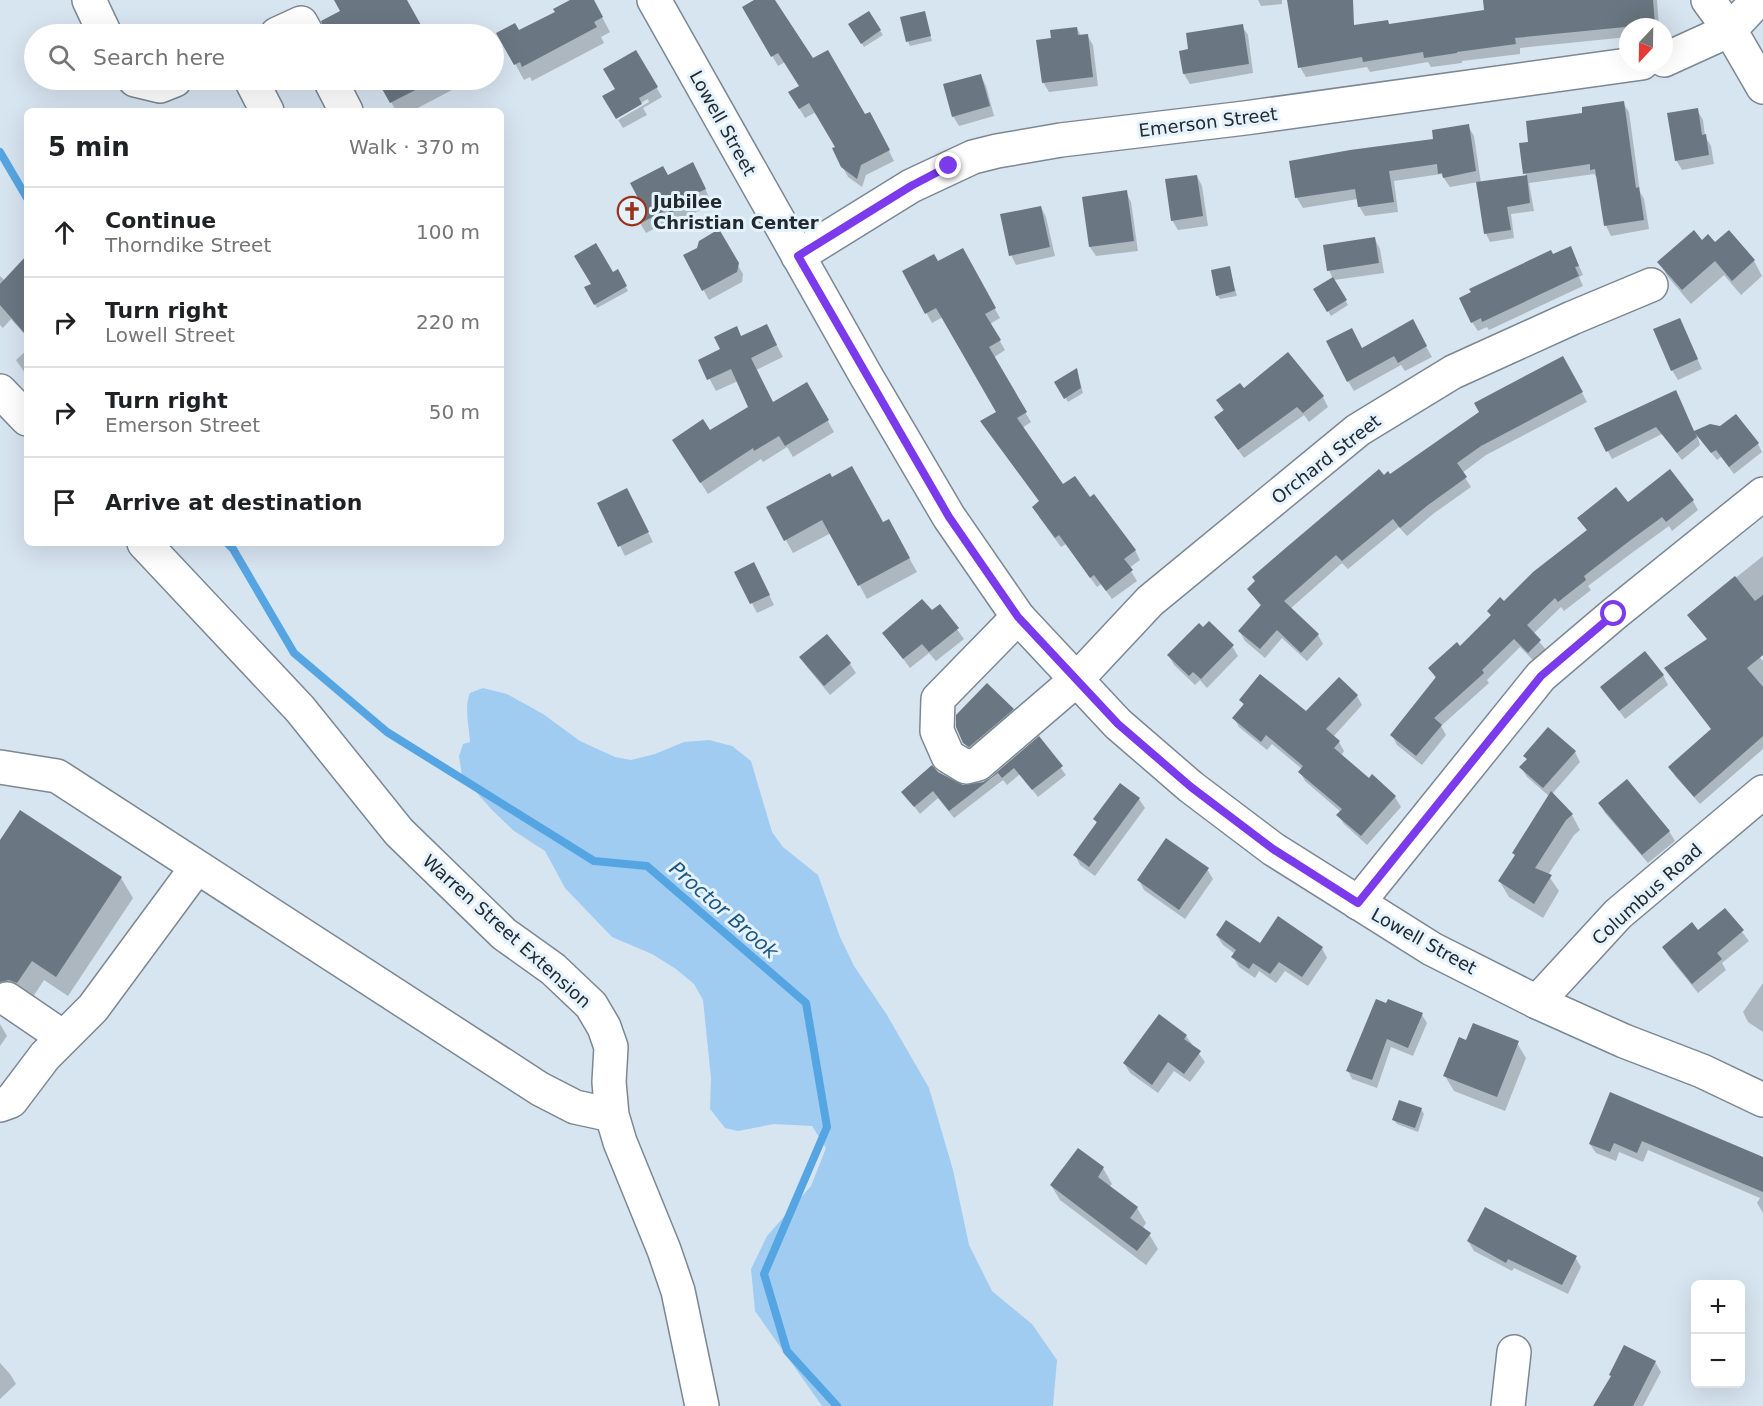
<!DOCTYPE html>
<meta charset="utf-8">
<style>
body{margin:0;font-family:"DejaVu Sans",sans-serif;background:#f2f2f2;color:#202124}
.controls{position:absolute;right:18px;bottom:18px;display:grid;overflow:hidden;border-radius:9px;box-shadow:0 6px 24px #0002}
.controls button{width:54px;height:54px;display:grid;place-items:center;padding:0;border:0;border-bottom:2px solid #e0e0e0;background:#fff;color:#202124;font:30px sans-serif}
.compass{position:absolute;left:1619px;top:18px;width:54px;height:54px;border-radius:50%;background:#fff;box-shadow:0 6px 24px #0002;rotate:202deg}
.stop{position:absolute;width:18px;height:18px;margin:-14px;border:4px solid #7c3aed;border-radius:50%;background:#fff}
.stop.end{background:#7c3aed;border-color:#fff;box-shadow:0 2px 6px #0008}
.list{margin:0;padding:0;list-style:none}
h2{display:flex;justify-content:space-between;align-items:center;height:78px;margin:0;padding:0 24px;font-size:26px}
h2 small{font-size:20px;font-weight:400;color:#757577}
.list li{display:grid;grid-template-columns:39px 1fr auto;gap:18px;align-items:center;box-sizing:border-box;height:90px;padding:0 24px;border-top:2px solid #e0e0e0}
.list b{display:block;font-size:22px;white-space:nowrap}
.list p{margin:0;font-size:20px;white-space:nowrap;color:#757577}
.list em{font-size:20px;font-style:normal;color:#757577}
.icon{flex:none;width:33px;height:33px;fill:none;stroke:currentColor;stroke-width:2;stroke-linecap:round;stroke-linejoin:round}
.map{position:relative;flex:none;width:1763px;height:1406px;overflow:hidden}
.search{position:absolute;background:#fff;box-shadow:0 6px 24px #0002;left:24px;top:24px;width:480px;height:66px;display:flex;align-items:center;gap:15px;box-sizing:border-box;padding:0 21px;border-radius:33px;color:#757577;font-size:22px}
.panel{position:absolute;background:#fff;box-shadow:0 6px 24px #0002;left:24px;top:108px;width:480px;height:438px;border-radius:9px}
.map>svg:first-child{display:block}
</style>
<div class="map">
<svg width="1763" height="1406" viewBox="0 0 1763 1406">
<rect width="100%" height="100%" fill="#d7e5f1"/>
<!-- green -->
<path fill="#a1ccf2" d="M483 688 507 694 543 714 580 741 615 757 631 760 655 754 684 742 709 740 732 746 751 761 772 832 783 847 818 875 840 937 854 966 887 1015 929 1088 953 1170 969 1245 992 1291 1032 1324 1057 1360 1053 1406H822L755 1311 751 1269 767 1236 811 1186 826 1148 812 1126 774 1124 738 1131 725 1128 710 1109 711 1078 703 1000 694 984 676 969 652 954 612 937 565 888 545 851 514 831 492 810 462 776 459 756 463 744 470 742C469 725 464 708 470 693Z"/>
<!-- shadow -->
<path fill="#0003" d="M336 0H406L425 34H327L342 12Z
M569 0H593L610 32 601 37 604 43 532 81 530 77 524 80 498 33 519 32 557 13 570 2Z
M757 0H773L812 60 865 116 875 123 894 161 866 175 862 187 848 177 842 166 837 147 816 112 805 118 790 93 801 87 785 62 778 66 744 7Z
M1258 0H1282V4L1261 6Z
M1492 0H1657L1659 27H1628V37L1520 48V54L1462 61V63L1431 67 1428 62 1370 72 1367 67 1306 77 1300 67 1346 29 1389 25 1486 11Z
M868 13 883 35 864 47 850 25Z
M924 13 932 41 910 46 908 42Z
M1242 26 1248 35 1253 73 1190 84 1184 74 1180 52 1190 51Z
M1077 28 1081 36 1087 35 1093 45 1098 86 1049 92 1043 82 1053 40Z
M636 52 662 97 643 108 647 115 623 128 618 120 649 102 648 99 616 117 617 89Z
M981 76 986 86 994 116 959 126 953 116Z
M379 80H448L454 89 412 111H396Z
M1623 103 1629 112 1640 192 1644 199 1649 229 1611 236 1606 226 1598 179 1594 174 1529 183 1534 211 1511 214 1514 238 1490 242 1486 234 1478 182 1450 187 1441 174 1394 181 1398 212 1365 216 1359 206 1358 199 1303 208 1297 198 1291 162 1435 141 1468 126 1474 136 1481 183 1527 177 1525 173 1530 143 1584 114Z
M1697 110 1703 120 1705 136 1711 146 1714 164 1682 170 1676 160Z
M698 174 710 199 702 203 704 208 677 222 675 218 646 233 640 223V198L668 176Z
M1197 176 1202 186 1208 226 1178 230 1172 220Z
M1126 192 1131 202 1138 251 1096 256 1090 247Z
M1041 207 1046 217 1055 256 1016 265 1011 255Z
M718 231 743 274 742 282 709 300 685 256 698 249Z
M1729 232 1754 261 1762 276 1741 295 1724 275 1691 304 1668 277 1659 262 1702 242 1715 244Z
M1375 239 1380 249 1384 273 1334 280 1348 305 1331 316 1315 290 1333 279 1329 270Z
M962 250 1000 318 990 324 1005 350 993 358 1031 422 1022 428 1063 486 1090 499 1135 550 1140 560 1129 568 1137 581 1112 599 1101 584 1097 587 1066 544 1061 547 1039 517 1040 502 998 412 943 317 932 323 904 272 938 263Z
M1553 256 1575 257 1583 275 1579 277 1583 286 1489 330 1487 327 1478 331 1472 322Z
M1229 268 1237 296 1220 299 1217 295Z
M617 271 628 291 597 308 586 288Z
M0 276 27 302V337L11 319 3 328 0 325Z
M1679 319 1702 369 1678 380 1672 370Z
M1412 322 1432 357 1405 371 1401 365 1354 391 1348 381 1362 350Z
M741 338H773L783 357 756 370 773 404 807 384 834 432 793 457 787 447 763 462 761 459 708 494 681 452 709 432 750 407 738 381 716 391 700 361Z
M27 350V376L16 360Z
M1568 367 1587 402 1486 455 1462 473 1471 487 1433 514 1407 536 1399 527 1348 569 1342 563 1290 609 1318 635 1323 644 1307 661 1282 638 1265 658 1245 641 1240 632 1261 606 1249 589 1384 477 1390 476Z
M1077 370 1083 393 1068 402 1056 383Z
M1244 390 1323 397 1328 407 1309 422 1304 415 1244 458 1222 427 1224 412 1218 401Z
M1675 391 1695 433 1720 427 1758 444 1762 452 1734 474 1721 457 1717 460 1697 435 1700 445 1682 460 1662 434 1612 459 1596 429Z
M632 500 653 542 625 556 599 504Z
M1693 501 1698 510 1672 531 1669 526 1633 552 1588 586 1591 590 1564 611 1561 607 1533 634 1546 650 1534 661 1520 647 1487 680 1489 683 1441 726 1446 735 1422 765 1397 745 1392 735 1436 679 1430 668 1460 648 1491 616 1488 611 1504 603 1588 532 1579 518 1628 504Z
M768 508 882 524 888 521 917 572 867 599 831 533 793 553Z
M1763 556V633L1749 644 1763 661V749L1700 804 1675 776 1670 767 1712 730 1708 640 1689 615Z
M736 572 759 574 774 605 757 613Z
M940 606 964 639 936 661 929 653 910 668 884 633Z
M1232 646 1238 656 1207 688 1200 680 1195 685 1174 665 1169 656Z
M801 658 850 664 856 673 830 695 807 667Z
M1663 675 1668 685 1625 719 1602 687Z
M1339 679 1357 696 1362 705 1333 737 1339 742 1344 751 1341 756 1369 780 1372 776 1395 797 1401 807 1367 845 1344 824 1338 815 1341 812 1305 781 1300 772 1302 769 1272 744 1267 750 1239 727 1234 718 1244 706 1241 700 1307 713Z
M1012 710 1018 719 970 753 964 742Z
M1039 739 1066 775 1038 797 1020 774 1007 785 1003 780 954 818 938 798 920 814 903 792 937 773 962 787 984 783 991 779Z
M1575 752 1580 762 1552 794 1572 815 1580 830 1574 835 1548 875 1559 891 1543 918 1509 897 1500 882 1549 796 1527 777 1521 767 1528 760 1525 756Z
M1139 799 1145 808 1095 876 1080 865 1075 855 1097 824 1095 819Z
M1600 804 1669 831 1675 841 1648 863 1605 813Z
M0 842 121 878 133 898 68 996 44 980 29 1003 3 1008 0 1016Z
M1207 869 1213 879 1185 919 1144 890 1139 880Z
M1725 910 1749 941 1722 963 1726 970 1698 993 1669 957 1663 947 1698 932Z
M1217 936 1260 945 1322 948 1327 958 1308 986 1285 971 1276 983 1259 971 1255 978 1239 967 1233 957 1235 954 1223 945Z
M1763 983V1032L1748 1022 1743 1012Z
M1377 1001 1422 1015 1427 1023 1413 1056 1391 1047 1377 1088 1352 1079 1348 1071Z
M1159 1016 1186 1036 1205 1062 1190 1082 1174 1071 1158 1093 1130 1073 1124 1063Z
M0 1024 7 1036 0 1046Z
M1467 1042 1517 1043 1526 1058 1505 1111 1454 1091 1445 1076Z
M1610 1094 1763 1171V1213L1757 1203 1760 1198 1648 1150 1643 1162 1619 1152 1616 1161 1596 1153 1590 1144Z
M1421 1109 1424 1114 1418 1132 1397 1124 1394 1120Z
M1079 1150 1103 1168 1112 1184 1109 1187 1137 1208 1146 1223 1142 1229 1149 1234 1158 1249 1146 1265 1060 1200 1051 1185Z
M1468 1241 1575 1257 1581 1267 1568 1294 1514 1268 1512 1271 1474 1251Z
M1655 1362 1661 1372 1643 1406H1595Z
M0 1363 10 1374 16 1384 0 1399Z"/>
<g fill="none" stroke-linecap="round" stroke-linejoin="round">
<!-- stream -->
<path stroke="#56a5e3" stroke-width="8" d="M0 152 27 198
M227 543 233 549 294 653 387 732 594 861 647 866 806 1003 827 1127 764 1274 787 1351 837 1406"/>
</g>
<!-- building -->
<path fill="#6a7681" d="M334 0H407L426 34H326L321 21 340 11Z
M570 0H594L603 17 594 22 597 27 522 67 520 62 514 65 496 33 515 23 519 30 555 12 553 9Z
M754 0H775L813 58 828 50 865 114 870 112 890 150 861 165 857 179 841 167 832 148 835 147 809 103 799 109 788 92 799 86 778 53 771 57 742 7Z
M1287 0H1353L1354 25 1388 20 1389 24 1484 10 1483 0H1653L1655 24 1515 38 1516 44 1457 52V53L1424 58 1423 52 1363 62 1362 57 1298 68Z
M869 11 881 30 861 44 848 24Z
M925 11 931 36 906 42 900 17Z
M1243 24 1249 64 1183 74 1179 51 1188 49 1186 33Z
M1077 27 1078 35 1088 34 1093 77 1042 83 1036 40 1051 38 1050 30Z
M636 50 658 87 639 98 642 104 616 119 602 96 615 89 603 69Z
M981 74 990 106 952 117 943 84Z
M377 80H435L390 103Z
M1624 101 1636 188 1639 187 1644 220 1604 226 1595 169 1590 170V164L1523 174 1519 143 1528 142 1526 121 1582 113V107Z
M1698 108 1702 135 1706 134 1709 155 1675 161 1667 113Z
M1469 124 1476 171 1443 178 1442 173 1438 174 1437 164 1389 171 1394 202 1358 207 1355 189 1295 198 1289 161 1350 150 1433 139 1432 130Z
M693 162 706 189 697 193 700 198 670 213 668 209 639 224 628 203 638 198 630 183 663 166 668 175Z
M1197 175 1203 216 1171 221 1165 179Z
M1527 175 1530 203 1507 207 1511 230 1484 234 1476 182Z
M1127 190 1134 241 1089 247 1082 197Z
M1041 206 1050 247 1009 256 1000 214Z
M719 229 739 263 737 272 702 291 683 255 697 248 699 241Z
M1694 230 1702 240 1708 234 1715 242 1729 230 1755 260 1732 281 1715 261 1682 290 1657 262Z
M1375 237 1379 263 1327 271 1323 245Z
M596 243 613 272 618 269 627 286 594 305 584 287 591 284 574 256Z
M1571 246 1579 266 1575 267 1579 276 1482 322 1481 318 1471 323 1459 298 1471 292 1469 289 1551 250 1553 254Z
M963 248 996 308 985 314 1001 340 989 347 1027 412 1017 418 1063 484 1075 476 1090 497 1094 494 1136 550 1124 559 1133 570 1106 591 1094 575 1090 578 1059 535 1055 538 1032 507 1039 501 980 421 996 412 936 308 925 314 902 271 934 254 938 261Z
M27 255V336L0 305V284Z
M1230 266 1235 291 1216 296 1211 270Z
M1333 277 1347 300 1327 312 1313 289Z
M1680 318 1698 359 1671 371 1653 329Z
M1413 319 1427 346 1398 363 1394 356 1347 382 1326 341 1352 328 1362 348Z
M767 324 777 345 751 358 773 402 807 382 829 420 785 446 779 436 754 451 753 448 700 483 672 440 703 419 710 430 748 407 731 369 707 380 698 360 720 349 714 337 737 326 741 336Z
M1288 352 1324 396 1303 413 1297 407 1238 450 1214 417 1224 410 1216 400 1240 383 1244 388Z
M1563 356 1583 392 1481 446 1457 463 1467 477 1428 505 1400 528 1393 519 1342 561 1336 555 1284 601 1319 634 1301 653 1277 630 1260 649 1238 631 1261 605 1247 589 1255 581 1252 577 1288 546 1379 469 1384 475 1388 471 1390 474 1479 412 1474 403Z
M1077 368 1081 388 1064 399 1054 382Z
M1676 390 1694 431 1710 424 1720 426 1736 414 1759 443 1729 467 1716 450 1711 453 1695 433 1697 437 1677 453 1656 427 1606 452 1594 428Z
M852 466 883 522 889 519 910 558 858 586 822 520 784 541 766 507 830 473 832 477Z
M1670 469 1694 500 1666 522 1662 517 1628 542 1584 576 1586 580 1558 602 1555 598 1527 625 1541 640 1528 653 1514 639 1482 670 1484 673 1434 718 1442 725 1416 756 1390 735 1436 677 1428 668 1457 642 1460 646 1491 615 1487 611 1500 597 1504 601 1533 572 1587 530 1577 518 1616 487 1628 502Z
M627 488 649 532 618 547 597 503Z
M754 562 770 595 750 604 734 572Z
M1735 576 1755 601 1763 595V655L1747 668 1763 687V736L1694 797 1668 767 1711 729 1664 668 1707 639 1687 615Z
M922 599 932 610 940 604 959 628 929 652 922 644 903 659 882 633Z
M1209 621 1234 645 1201 679 1193 672 1189 676 1167 655 1199 623 1203 627Z
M827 634 851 663 824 686 799 657Z
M1645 651 1664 675 1619 711 1600 687Z
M1260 674 1306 711 1339 677 1358 695 1326 729 1340 741 1334 748 1369 778 1372 774 1396 796 1361 836 1336 815 1342 809 1298 772 1303 766 1266 735 1261 742 1232 718 1244 704 1239 700Z
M987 683 1014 709 969 747 963 743 956 727V715Z
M1548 727 1576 751 1543 788 1519 767 1527 759 1523 756Z
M1039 736 1063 766 1032 790 1014 768 1002 778 998 773 949 811 933 791 914 807 901 792 932 765 938 772 963 785 983 782 990 778Z
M1627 779 1670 831 1642 855 1598 803Z
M1120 783 1140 798 1089 867 1073 855 1097 822 1093 819Z
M1551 791 1573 814 1566 820 1535 868 1552 875 1534 904 1498 881 1515 855 1512 853Z
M20 810 122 877 56 977 32 961 17 983 9 980 0 982V840Z
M1166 838 1209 868 1179 910 1137 880Z
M1725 908 1744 930 1717 953 1722 959 1692 984 1662 947 1692 922 1698 930Z
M1278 916 1323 947 1302 977 1279 962 1270 974 1253 963 1249 969 1231 957 1236 950 1216 935 1226 920 1260 943Z
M1376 999 1386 1003 1388 999 1423 1013 1408 1048 1387 1039 1372 1080 1346 1071Z
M1159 1014 1187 1035 1184 1039 1201 1051 1184 1074 1168 1062 1152 1085 1123 1063Z
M1473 1023 1519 1041 1497 1097 1443 1076 1459 1037 1466 1040Z
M1610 1092 1763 1157V1192L1642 1141 1637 1153 1614 1143 1610 1152 1589 1144Z
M1399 1100 1422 1108 1415 1128 1392 1120Z
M1078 1148 1104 1167 1098 1177 1138 1207 1130 1218 1151 1233 1137 1251 1050 1185Z
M1485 1207 1577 1256 1562 1285 1508 1259 1506 1263 1467 1241Z
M1624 1345 1656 1361 1633 1406H1593L1611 1376 1609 1375Z"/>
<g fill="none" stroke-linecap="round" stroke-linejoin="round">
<!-- minor casing -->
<g stroke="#7b8893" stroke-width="36">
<path id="minor" d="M89 0 105 34
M1708 0 1730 30 1763 87
M277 34 301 23 307 34
M1664 60 1730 30 1758 0
M135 80 160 86 175 80
M251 80 267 111
M330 80 346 111
M798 256 911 186 973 157 997 151 1061 140 1245 118 1642 63
M0 391 27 419
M144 543 300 709 399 832 504 934 553 969 591 1005 604 1027 611 1047 609 1082 612 1115 620 1142 664 1250 678 1291 702 1406
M1018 617 938 699 937 731 948 756 966 767 978 764 1076 680 1150 601 1358 430 1453 372 1572 318 1651 285
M0 767 57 776 540 1089 575 1107 612 1115
M1358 903 1541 676 1614 614 1763 494
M7 999 63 1037
M1537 1002 1618 914 1763 792
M0 1105 11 1101 45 1056 93 1008 197 867
M1508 1406 1514 1352"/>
</g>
<!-- major casing -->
<g stroke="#7b8893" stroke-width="36">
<path id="major" d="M654 0 865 374 949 517 1018 617 1118 724 1191 787 1273 849 1432 949 1537 1002 1624 1041 1702 1071 1763 1100"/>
</g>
<!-- minor -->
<use href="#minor" stroke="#fff" stroke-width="33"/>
<!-- major -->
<use href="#major" stroke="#fff" stroke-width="33"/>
</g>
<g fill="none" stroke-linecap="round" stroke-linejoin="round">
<!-- route -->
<path stroke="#7c3aed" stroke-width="8" d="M949 166 911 186 798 256 949 517 1018 617 1118 724 1191 787 1273 849 1358 903 1541 676 1614 614"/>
</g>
<!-- icons -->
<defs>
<g id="church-ring" transform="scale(1.5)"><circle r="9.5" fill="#e4f2fe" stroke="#9a3219" stroke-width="1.5"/><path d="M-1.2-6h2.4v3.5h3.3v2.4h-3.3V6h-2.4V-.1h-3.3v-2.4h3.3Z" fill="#9a3219"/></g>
</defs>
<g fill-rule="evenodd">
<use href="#church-ring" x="632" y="211"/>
</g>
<g text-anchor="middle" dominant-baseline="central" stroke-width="6" stroke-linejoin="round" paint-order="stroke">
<!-- street labels -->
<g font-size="18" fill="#24292d" stroke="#e4f2fe">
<text transform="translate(1208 122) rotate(-7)">Emerson Street</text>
<text transform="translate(723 123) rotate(61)">Lowell Street</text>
<text transform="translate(1326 459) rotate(-38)">Orchard Street</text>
<text transform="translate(1647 894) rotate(-42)">Columbus Road</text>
<text transform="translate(507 931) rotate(42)">Warren Street Extension</text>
<text transform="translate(1424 941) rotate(29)">Lowell Street</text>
</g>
<!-- poi labels -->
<g font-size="18" font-weight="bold" fill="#24292d" stroke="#e4f2fe" text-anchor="start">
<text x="653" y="201">Jubilee<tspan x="653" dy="21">Christian Center</tspan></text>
</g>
<!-- water labels -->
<g font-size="20" font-style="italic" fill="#1e5680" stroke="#e4f2fe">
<text transform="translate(724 910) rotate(41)">Proctor Brook</text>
</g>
</g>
</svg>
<div class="controls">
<button>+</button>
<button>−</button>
</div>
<svg class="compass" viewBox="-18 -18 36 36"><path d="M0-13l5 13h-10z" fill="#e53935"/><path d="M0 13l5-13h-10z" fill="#757577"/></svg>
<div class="stop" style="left:1614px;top:614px"></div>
<div class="stop end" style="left:949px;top:166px"></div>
<div class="search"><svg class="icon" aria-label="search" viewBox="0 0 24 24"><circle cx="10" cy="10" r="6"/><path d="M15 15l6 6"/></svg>Search here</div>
<section class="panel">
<h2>5 min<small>Walk · 370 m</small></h2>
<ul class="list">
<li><svg class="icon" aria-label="ahead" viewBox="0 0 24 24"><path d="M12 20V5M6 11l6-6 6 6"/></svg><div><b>Continue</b><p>Thorndike Street</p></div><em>100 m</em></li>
<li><svg class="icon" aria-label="right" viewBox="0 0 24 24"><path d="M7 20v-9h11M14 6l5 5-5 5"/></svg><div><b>Turn right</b><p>Lowell Street</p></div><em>220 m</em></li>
<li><svg class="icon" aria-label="right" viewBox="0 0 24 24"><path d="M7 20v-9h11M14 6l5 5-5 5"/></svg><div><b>Turn right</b><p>Emerson Street</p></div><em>50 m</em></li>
<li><svg class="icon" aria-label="arrive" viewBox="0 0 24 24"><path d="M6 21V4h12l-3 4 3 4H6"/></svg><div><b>Arrive at destination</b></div></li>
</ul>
</section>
</div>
